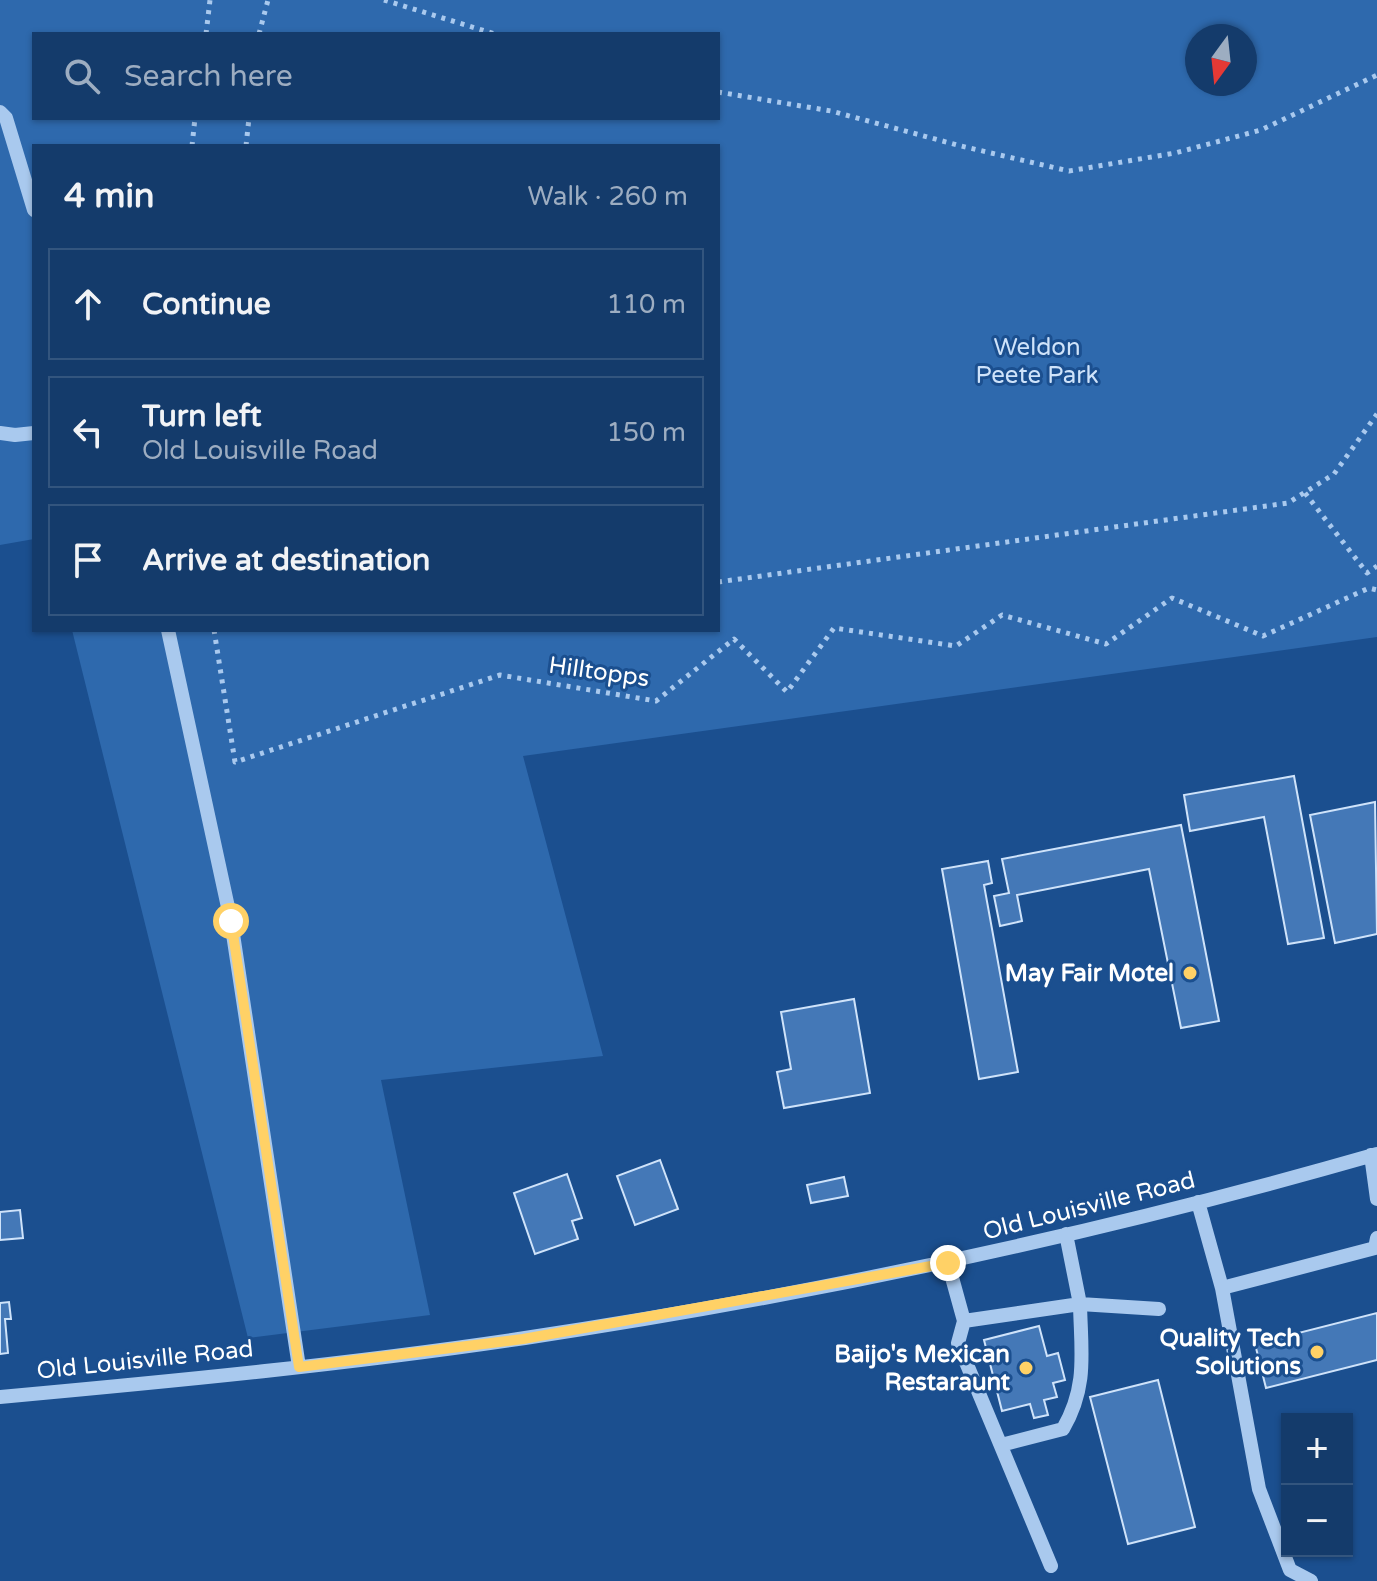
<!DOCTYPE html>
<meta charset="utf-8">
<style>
body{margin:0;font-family:"Varela Round",sans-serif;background:#214673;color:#f1f3f6}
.controls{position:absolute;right:24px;bottom:24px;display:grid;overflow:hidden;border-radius:0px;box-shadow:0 2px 6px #0004}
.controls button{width:72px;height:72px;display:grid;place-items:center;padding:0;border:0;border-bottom:2px solid #33557e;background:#143b6b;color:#f1f3f6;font:40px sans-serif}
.compass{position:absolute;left:1185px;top:24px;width:72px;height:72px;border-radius:50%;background:#143b6b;box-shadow:0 2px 6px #0004;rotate:195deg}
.stop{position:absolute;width:24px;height:24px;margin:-18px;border:6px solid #ffd166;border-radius:50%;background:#fff}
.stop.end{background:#ffd166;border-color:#fff;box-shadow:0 2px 8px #0008}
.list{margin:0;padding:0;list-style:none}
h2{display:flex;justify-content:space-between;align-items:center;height:104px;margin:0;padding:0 32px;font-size:34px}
h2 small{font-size:26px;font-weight:400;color:#9dadc1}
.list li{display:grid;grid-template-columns:52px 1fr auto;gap:24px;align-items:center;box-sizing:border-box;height:112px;margin:0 16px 16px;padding:0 16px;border:2px solid #33557e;border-radius:0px}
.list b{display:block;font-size:30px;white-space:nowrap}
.list p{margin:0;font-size:26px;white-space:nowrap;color:#9dadc1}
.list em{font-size:26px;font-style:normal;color:#9dadc1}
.icon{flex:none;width:44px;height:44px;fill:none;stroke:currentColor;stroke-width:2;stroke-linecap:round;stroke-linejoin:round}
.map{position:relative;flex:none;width:1377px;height:1581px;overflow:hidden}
.search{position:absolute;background:#143b6b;box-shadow:0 2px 6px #0004;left:32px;top:32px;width:688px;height:88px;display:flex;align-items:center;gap:20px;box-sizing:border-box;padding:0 28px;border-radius:0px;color:#9dadc1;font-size:30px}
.panel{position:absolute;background:#143b6b;box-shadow:0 2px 6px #0004;left:32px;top:144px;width:688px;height:488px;border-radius:0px}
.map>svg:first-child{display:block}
</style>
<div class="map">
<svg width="1377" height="1581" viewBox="0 0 1377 1581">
<rect width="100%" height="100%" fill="#1b4f8f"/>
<!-- green -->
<path fill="#2e69ad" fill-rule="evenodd" d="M0 0H1377V637L523 756 603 1056 381 1080 430 1315 248 1338 72 630H718V146H34V539L0 545ZM34 34H718V118H34ZM1197 36H1245V84H1197Z"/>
<!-- building -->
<path fill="#4478b7" stroke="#cfe3fa" stroke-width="2" d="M1294 776 1324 938 1288 944 1264 817 1190 831 1184 795Z
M1375 802 1377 934 1335 943 1310 815Z
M1181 825 1219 1021 1181 1028 1149 869 1017 895 1022 921 1000 926 994 896 1009 893 1002 859Z
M988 861 992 883 984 885 1018 1072 979 1079 942 869Z
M854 999 870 1093 784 1108 777 1072 791 1069 781 1012Z
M660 1160 678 1209 635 1225 617 1176Z
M567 1174 582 1218 572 1221 578 1239 535 1254 514 1193Z
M844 1177 848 1196 811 1203 807 1185Z
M20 1210 23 1238 0 1240V1212Z
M9 1302 11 1319H5L8 1353 0 1354V1303Z
M1377 1313V1360L1266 1388 1255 1344Z
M1039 1326 1047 1356 1058 1353 1065 1380 1053 1383 1057 1397 1044 1400 1048 1415 1034 1418 1030 1404 1002 1411 984 1340Z
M1158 1380 1195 1527 1128 1544 1090 1397Z"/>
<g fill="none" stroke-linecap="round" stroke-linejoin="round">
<!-- path -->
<path stroke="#a9c9ee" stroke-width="5" stroke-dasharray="4 6" stroke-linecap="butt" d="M384 0 495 34
M206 34 210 0
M259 34 268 0
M718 92 831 111 961 146 1069 171 1175 153 1261 130 1377 75
M192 146 195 118
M246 146 249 118
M1305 493 1367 573 1377 566
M718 582 1288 503 1334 474 1377 414
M214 630 235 762 500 675 656 701 734 639 787 692 834 628 956 646 1002 615 1106 644 1172 598 1263 636 1369 588 1377 590"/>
<!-- minor -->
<path stroke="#a9c9ee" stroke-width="14" d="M0 112 6 118 34 210
M0 433 15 435 34 433
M168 630 231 921 299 1367
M1371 1155 1377 1199
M1198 1202 1222 1288 1259 1489 1290 1570 1311 1581
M948 1263 964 1321 1080 1304 1066 1234
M1222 1288 1375 1248 1377 1238
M964 1321 958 1343 1051 1566
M0 1397C175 1381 351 1364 525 1338 812 1295 1098 1234 1377 1154
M1001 1445 1063 1429C1088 1386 1081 1352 1080 1304L1159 1309"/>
</g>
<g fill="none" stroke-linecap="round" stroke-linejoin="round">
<!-- route -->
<path stroke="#ffd166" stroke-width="10" d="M231 921 299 1367 523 1339 948 1263"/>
</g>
<!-- markers -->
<g fill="#ffd166" stroke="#1b4f8f" stroke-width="3">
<circle cx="1190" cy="973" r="8"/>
<circle cx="1317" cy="1352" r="8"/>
<circle cx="1026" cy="1368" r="8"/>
</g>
<g text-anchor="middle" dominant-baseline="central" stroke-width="6" stroke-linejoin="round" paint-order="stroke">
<!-- park labels -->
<g font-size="24" fill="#cfe3fa" stroke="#1b4f8f">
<text x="1037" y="347">Weldon<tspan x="1037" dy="28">Peete Park</tspan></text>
</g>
<!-- street labels -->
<g font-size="24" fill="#fff" stroke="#1b4f8f">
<text transform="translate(599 672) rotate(8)">Hilltopps</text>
<text transform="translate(1089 1206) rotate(-14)">Old Louisville Road</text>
<text transform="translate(145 1360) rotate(-6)">Old Louisville Road</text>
</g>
<!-- poi labels -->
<g font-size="24" font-weight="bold" fill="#fff" stroke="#1b4f8f" text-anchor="end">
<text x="1174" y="973">May Fair Motel</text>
<text x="1301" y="1338">Quality Tech<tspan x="1301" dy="28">Solutions</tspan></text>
<text x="1010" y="1354">Baijo's Mexican<tspan x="1010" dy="28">Restaraunt</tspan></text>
</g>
</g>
</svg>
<div class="controls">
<button>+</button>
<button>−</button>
</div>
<svg class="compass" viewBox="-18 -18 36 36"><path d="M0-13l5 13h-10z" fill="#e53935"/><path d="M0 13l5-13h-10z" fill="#9dadc1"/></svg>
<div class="stop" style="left:231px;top:921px"></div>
<div class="stop end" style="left:948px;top:1263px"></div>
<div class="search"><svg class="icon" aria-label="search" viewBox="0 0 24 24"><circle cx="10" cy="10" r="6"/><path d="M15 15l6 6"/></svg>Search here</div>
<section class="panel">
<h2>4 min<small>Walk · 260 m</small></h2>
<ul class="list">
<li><svg class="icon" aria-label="ahead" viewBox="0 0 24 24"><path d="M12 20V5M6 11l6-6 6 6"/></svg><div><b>Continue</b></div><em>110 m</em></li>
<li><svg class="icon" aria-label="left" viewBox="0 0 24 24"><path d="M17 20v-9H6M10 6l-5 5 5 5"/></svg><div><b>Turn left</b><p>Old Louisville Road</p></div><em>150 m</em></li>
<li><svg class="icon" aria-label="arrive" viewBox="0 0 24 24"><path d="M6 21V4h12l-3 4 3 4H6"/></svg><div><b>Arrive at destination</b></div></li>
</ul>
</section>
</div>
